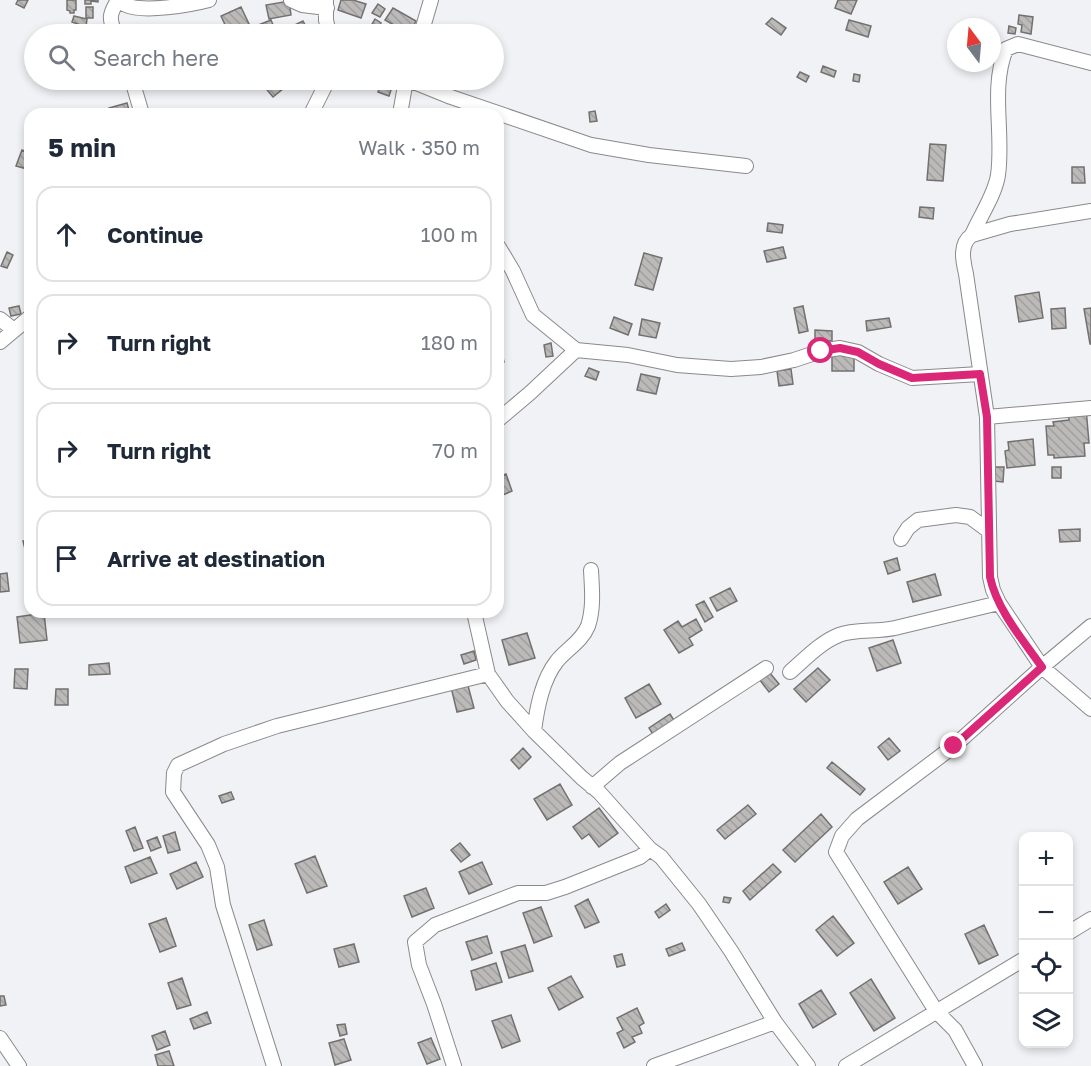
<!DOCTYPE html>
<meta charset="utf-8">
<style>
body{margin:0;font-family:"Golos Text",sans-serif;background:#f6f6f7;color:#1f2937}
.controls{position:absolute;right:18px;bottom:18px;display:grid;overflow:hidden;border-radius:12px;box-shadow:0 3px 9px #0003}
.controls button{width:54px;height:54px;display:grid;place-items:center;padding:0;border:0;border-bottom:2px solid #e0e1e3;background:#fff;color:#1f2937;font:30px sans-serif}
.compass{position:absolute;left:947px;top:18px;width:54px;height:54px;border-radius:50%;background:#fff;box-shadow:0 3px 9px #0003;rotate:344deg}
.stop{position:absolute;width:18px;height:18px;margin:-14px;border:4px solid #db2777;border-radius:50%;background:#fff}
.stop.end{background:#db2777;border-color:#fff;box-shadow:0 2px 6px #0008}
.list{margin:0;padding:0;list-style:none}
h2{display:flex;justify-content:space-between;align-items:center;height:78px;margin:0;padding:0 24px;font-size:26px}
h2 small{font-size:20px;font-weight:400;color:#747a83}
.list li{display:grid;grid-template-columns:39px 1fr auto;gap:18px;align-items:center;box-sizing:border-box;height:96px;margin:0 12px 12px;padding:0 12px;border:2px solid #e0e1e3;border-radius:18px}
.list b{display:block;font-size:22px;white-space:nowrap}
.list em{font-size:20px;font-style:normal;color:#747a83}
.icon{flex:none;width:33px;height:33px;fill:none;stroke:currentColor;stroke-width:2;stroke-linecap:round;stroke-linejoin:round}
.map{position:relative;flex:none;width:1091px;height:1066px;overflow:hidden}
.search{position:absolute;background:#fff;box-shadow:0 3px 9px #0003;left:24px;top:24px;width:480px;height:66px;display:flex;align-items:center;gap:15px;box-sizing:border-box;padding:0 21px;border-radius:33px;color:#747a83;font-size:22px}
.panel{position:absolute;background:#fff;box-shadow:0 3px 9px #0003;left:24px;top:108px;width:480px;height:510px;border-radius:18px}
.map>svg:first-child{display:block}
</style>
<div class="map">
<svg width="1091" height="1066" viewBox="0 0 1091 1066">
<defs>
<pattern id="building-back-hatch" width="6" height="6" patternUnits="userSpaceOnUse" patternTransform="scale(1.5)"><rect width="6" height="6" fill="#bcbab8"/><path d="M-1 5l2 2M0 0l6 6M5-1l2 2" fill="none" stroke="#a09f9d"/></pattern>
</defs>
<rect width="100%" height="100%" fill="#f0f2f5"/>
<!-- building -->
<path fill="url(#building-back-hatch)" stroke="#73716f" stroke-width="1.5" d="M18 0H28L24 8 16 4Z
M67 0H76V10H74V13H70V11L67 10Z
M85 0H98V2L91 1V4H85Z
M341 0H353L366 4 361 18 338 10Z
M838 0H857L851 14 835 8Z
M289 1 291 15 269 19 266 5Z
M378 4 385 9 380 17 372 13Z
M86 7H93V18H86Z
M241 7 249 24 229 33 221 16Z
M393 8 416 21 409 34 385 20Z
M1019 15 1033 17 1031 34 1021 32 1022 25 1018 24Z
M74 16 87 19 86 27 72 22Z
M772 18 786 28 781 35 766 24Z
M375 19 381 23 374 34 368 31Z
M271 20 277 34H260L256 26Z
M849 20 871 26 868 37 846 30Z
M303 21 310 34H284L282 31Z
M1009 26 1016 28 1015 34 1008 33Z
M823 66 836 71 834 77 821 72Z
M800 72 809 76 806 82 797 77Z
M854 74 860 75 859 82 853 81Z
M268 80H294L273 97 262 84Z
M382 80 393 84 389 96 378 92Z
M127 103 130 114H111L109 108Z
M595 111 597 121 590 122 589 112Z
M930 144 946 145 943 181 927 180Z
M22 150 30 153V160L27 169 16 166Z
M1072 167H1084L1085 183H1072Z
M920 207 934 208 933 219 919 217Z
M768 223 783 225 782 233 767 231Z
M783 247 786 258 767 262 764 251Z
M7 252 13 255 7 268 1 266Z
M644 253 662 258 653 290 635 285Z
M1039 292 1043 318 1019 322 1015 296Z
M19 306 21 314 11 316 9 308Z
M803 306 808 331 799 333 794 308Z
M1065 308 1066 328 1052 329 1051 309Z
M1091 308V344H1090L1084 309Z
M614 317 632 324 628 335 610 328Z
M889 318 891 327 867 331 866 321Z
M642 319 660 323 656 338 639 335Z
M815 330 832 331V341L815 340Z
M551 343 553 356 546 357 544 345Z
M502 354 504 362 498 364V355Z
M832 355H854V371H832Z
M589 368 599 372 596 380 585 376Z
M791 369 793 384 779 386 777 371Z
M641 374 660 378 656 394 637 390Z
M1086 408 1089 443H1084L1085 456 1054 458V455H1048L1046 426H1054L1053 422 1069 420 1068 409Z
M1033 439 1035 465 1007 468 1005 451 1009 450 1008 442Z
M995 467H1004L1003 482 994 481Z
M1052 467H1061V478H1052Z
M506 474 512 491 498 497V477Z
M1080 529V541L1060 542 1059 530Z
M30 539V564L29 565 23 541Z
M897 558 900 570 888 574 884 562Z
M7 573 9 591 0 592V574Z
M935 574 941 595 913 602 907 582Z
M730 588 737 601 717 611 710 598Z
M704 601 713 617 705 622 696 605Z
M44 613 47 640 20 643 17 617Z
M696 619 702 630 689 638 693 645 679 653 664 630 678 621 682 627Z
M527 633 535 658 509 665 502 640Z
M893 640 901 663 877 671 869 648Z
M474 651 476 660 464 664 461 655Z
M109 663 110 674 89 675V665Z
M818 668 830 680 806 702 794 689Z
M15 669H28L27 689 14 688Z
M769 672 779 684 769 692 759 679Z
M467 682 474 708 457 712 451 687Z
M649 684 661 704 636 718 625 698Z
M56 689H68V705H55Z
M670 714 675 722 654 736 649 728Z
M889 738 900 751 888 760 878 747Z
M523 748 531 757 519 769 511 760Z
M832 762 865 789 860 795 827 768Z
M560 784 572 805 547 820 534 799Z
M231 792 234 799 222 803 219 796Z
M748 805 756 814 725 839 717 830Z
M599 808 618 833 599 847 589 834 582 839 573 827Z
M821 814 832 827 795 862 783 850Z
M135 827 143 848 134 851 126 831Z
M175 832 180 850 168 853 163 836Z
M157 837 161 847 151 851 147 841Z
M460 843 470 855 461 862 451 850Z
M315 856 327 886 307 893 295 864Z
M150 857 157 873 131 883 125 867Z
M196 862 203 877 177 889 170 874Z
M482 862 492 884 469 894 459 872Z
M773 864 781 872 750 900 743 891Z
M908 867 922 889 898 904 884 882Z
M426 888 434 908 412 917 404 896Z
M724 897 731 898 729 903 723 902Z
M588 899 599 922 585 928 575 906Z
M666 904 670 910 659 918 655 912Z
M541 907 552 936 534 943 523 913Z
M833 916 854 943 837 956 816 930Z
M166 918 176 946 160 952 149 924Z
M264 920 272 945 257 950 249 925Z
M984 925 998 955 979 964 965 934Z
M487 936 492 953 472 960 466 942Z
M682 943 685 950 669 956 666 949Z
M354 944 359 962 339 967 334 949Z
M525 945 533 971 509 978 501 952Z
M622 954 625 965 617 967 614 956Z
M496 963 502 982 476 990 471 971Z
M571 976 583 997 559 1010 548 988Z
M182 978 191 1005 177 1009 168 983Z
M871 979 895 1018 874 1031 850 993Z
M821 990 836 1014 813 1028 799 1004Z
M0 996H4L6 1005 0 1006Z
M637 1008 644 1023 639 1026 642 1033 632 1037 635 1042 624 1048 617 1033 623 1030 617 1018Z
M207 1012 211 1023 194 1029 190 1019Z
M511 1015 520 1041 502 1048 492 1021Z
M345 1024 347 1034 340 1036 337 1025Z
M165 1031 170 1045 157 1050 152 1036Z
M431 1038 440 1059 427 1064 418 1043Z
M344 1039 351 1060 335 1065 329 1043Z
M169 1051 174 1066H158L155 1055Z"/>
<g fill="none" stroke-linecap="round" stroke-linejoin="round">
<!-- minor casing -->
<g stroke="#898a8d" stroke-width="16">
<path id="minor" d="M118 0C119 1 125 5 126 5 144 13 190 5 209 0
M291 0 302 5 327 8
M326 0V20L329 34
M115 34C109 18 109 15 118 0
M421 34 431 0
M132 80 142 114
M409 80 451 97 591 145 649 155 746 166
M311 114 325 86 327 80
M400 114 406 80
M1091 211 1010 224 972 235C959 244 963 261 966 274L987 417 990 577 993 590 999 603 1042 667 1091 709
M972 235C980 216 995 195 998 175 1004 133 990 89 1006 49L1018 44 1091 63
M498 246 513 271 533 315 576 350 628 355 677 365 731 369 761 367 794 360 821 351 840 348 858 352 879 364 912 378 980 374
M0 319 14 330
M0 342 30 317
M987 417 1091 408
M498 420 530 393 576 350
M901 539 908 528 918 520 956 515 970 517 989 531
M474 612 488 674 507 701 534 731 582 778 599 792 650 849 661 857 699 904 731 951 775 1022 808 1066
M790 672C805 659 821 642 839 635 854 629 877 632 895 628L999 603
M534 731C537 708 542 680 557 661 567 649 582 641 588 626 594 608 592 589 591 570
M592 787 620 763 766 668
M1068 933 1091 919
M0 1038 19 1066
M274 1066 223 905 217 867 208 845 173 792 174 773 178 765 224 744 277 726 488 674
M454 1066 434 1004 419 965 415 942 435 925 518 893H546L565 887 640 857 650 849
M654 1066 775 1022
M846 1066 1024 959
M975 1066 955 1030 936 1011 836 852 842 836 857 819 954 746 1042 667 1091 626"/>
</g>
<!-- minor -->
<use href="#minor" stroke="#fff" stroke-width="14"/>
</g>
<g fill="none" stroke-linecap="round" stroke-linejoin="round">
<!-- route -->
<path stroke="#db2777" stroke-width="8" d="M821 351 840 348 858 352 879 364 912 378 980 374 987 417 990 577C997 610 1023 640 1042 667L954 746"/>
</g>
</svg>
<div class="controls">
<button>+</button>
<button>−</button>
<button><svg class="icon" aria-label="locate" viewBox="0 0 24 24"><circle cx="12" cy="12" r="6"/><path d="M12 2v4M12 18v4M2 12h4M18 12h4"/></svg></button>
<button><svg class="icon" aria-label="layers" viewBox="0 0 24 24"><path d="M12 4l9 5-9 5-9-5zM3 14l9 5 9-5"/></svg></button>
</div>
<svg class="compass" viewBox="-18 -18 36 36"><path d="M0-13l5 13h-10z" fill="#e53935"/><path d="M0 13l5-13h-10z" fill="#747a83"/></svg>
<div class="stop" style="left:821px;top:351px"></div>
<div class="stop end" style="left:954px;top:746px"></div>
<div class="search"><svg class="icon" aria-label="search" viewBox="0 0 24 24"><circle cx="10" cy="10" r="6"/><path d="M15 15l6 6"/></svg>Search here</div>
<section class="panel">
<h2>5 min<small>Walk · 350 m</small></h2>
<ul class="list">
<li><svg class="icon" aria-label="ahead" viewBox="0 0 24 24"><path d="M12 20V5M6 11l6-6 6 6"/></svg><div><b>Continue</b></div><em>100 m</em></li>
<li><svg class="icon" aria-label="right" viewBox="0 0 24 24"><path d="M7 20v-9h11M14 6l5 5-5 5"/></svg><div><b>Turn right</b></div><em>180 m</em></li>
<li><svg class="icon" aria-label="right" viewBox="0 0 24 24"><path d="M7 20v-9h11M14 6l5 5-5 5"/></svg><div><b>Turn right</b></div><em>70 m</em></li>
<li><svg class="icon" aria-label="arrive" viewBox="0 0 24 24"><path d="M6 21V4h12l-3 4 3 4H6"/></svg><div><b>Arrive at destination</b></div></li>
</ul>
</section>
</div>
